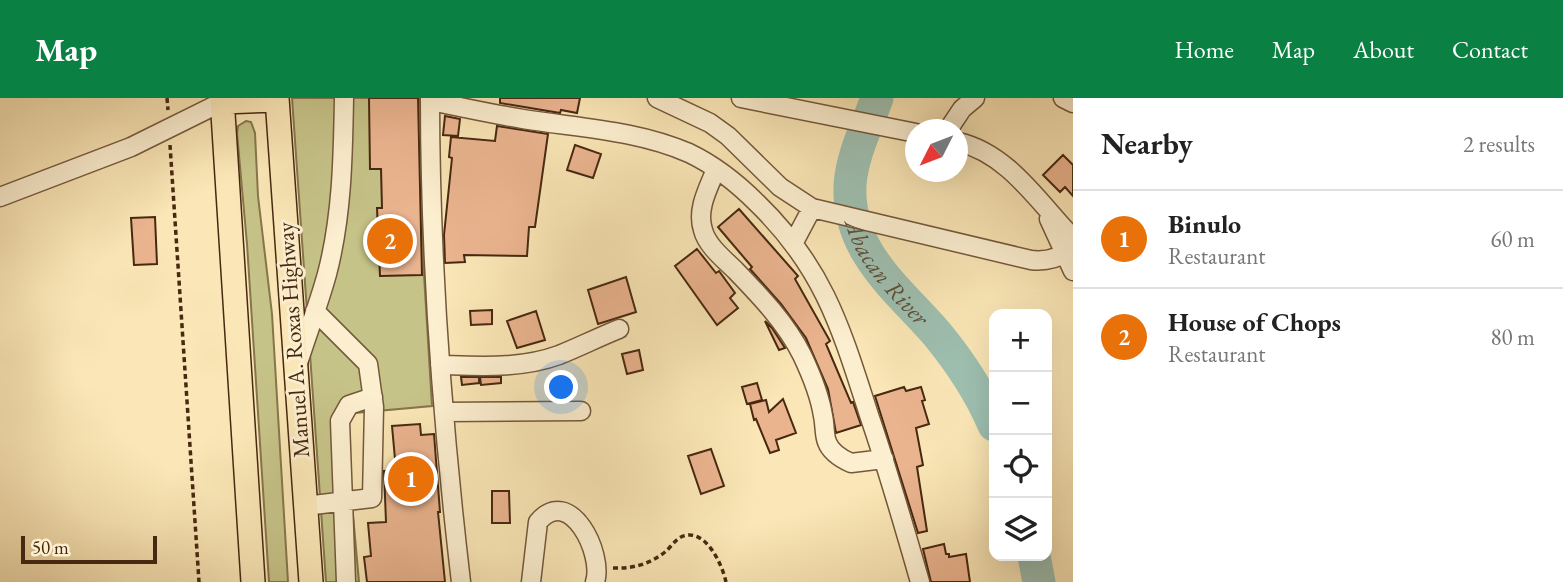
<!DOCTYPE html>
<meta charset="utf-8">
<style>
body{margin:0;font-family:"EB Garamond",serif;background:#f6f6f6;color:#222}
.controls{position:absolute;right:21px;bottom:21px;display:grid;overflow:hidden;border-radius:14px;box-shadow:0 7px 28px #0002}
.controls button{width:63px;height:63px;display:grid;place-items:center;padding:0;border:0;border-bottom:2px solid #e0e0e0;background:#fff;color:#222;font:35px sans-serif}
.compass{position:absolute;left:905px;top:21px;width:63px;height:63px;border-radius:50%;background:#fff;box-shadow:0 7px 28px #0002;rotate:228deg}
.scale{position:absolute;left:21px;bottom:18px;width:136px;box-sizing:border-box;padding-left:7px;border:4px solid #472810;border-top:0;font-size:19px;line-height:24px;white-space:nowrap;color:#472810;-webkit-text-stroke:5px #fcefd0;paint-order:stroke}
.you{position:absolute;left:562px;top:290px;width:24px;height:24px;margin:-18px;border:5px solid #fff;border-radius:50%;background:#1a73e8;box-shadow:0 0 0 10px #1a73e833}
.badge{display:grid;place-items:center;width:46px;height:46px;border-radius:50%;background:#0b8043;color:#fff;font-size:23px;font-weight:700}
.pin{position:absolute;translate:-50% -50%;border:4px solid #fff;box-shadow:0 2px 7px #0006}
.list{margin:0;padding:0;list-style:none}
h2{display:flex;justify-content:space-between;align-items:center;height:91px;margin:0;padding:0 28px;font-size:30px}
h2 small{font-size:23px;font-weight:400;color:#767676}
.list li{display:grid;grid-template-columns:46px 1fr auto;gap:21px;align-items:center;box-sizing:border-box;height:98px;padding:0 28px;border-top:2px solid #e0e0e0}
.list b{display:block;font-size:26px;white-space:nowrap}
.list p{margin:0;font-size:23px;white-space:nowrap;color:#767676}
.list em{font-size:23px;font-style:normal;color:#767676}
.icon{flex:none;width:38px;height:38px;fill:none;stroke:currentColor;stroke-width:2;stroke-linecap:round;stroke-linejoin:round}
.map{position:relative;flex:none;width:1073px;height:484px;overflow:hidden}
header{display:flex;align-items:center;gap:42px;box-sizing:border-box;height:98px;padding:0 35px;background:#0b8043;color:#fff}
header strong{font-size:33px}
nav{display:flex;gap:38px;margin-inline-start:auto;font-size:24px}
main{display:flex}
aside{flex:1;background:#fff}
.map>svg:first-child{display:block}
</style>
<header>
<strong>Map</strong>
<nav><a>Home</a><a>Map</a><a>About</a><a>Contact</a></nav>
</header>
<main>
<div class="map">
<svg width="1073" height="484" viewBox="0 0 1073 484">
<rect width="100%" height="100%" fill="#fae6b6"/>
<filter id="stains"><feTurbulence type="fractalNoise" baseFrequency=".00286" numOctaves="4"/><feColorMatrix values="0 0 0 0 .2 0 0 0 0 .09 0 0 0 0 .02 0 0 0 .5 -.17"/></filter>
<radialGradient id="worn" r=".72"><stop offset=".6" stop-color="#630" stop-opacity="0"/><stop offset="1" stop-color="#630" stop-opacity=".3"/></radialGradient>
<!-- green -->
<path fill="#c6c388" stroke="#86764c" stroke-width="2" d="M292 0H420L424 177 432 308 344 316 359 484H326Z
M246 23 251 24 255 35 258 98 272 216 288 484H269L247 146 237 35 238 28Z"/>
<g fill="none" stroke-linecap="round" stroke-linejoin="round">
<!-- river -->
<g stroke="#9ebfb0" stroke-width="33">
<path id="s1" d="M877 0C867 28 852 57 850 87 847 154 898 191 937 236 960 264 980 294 994 327"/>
<path d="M1034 458 1039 484"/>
</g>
</g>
<!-- building -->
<path fill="#eab48f" stroke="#472810" stroke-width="2" d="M369 0H418L422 177 380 178 377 110H382L381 71H370Z
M500 0H580L577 15 561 12 560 15 500 5Z
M445 18 460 21 458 38 443 37Z
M497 28 548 36 535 129H529L527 158 464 157 465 164 445 165 444 137 452 60 449 59 451 39 495 43Z
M575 47 601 56 593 80 567 72Z
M1063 57 1073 67V98L1065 89 1060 94 1043 77Z
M739 111 798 178 795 181 830 243 826 246 851 305 853 304 861 327 836 335 828 291 806 240 781 206 750 171 752 169 718 129Z
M155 119 157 166 134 167 131 120Z
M697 151 716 175 719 173 735 195 730 200 738 210 717 227 675 168Z
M626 179 636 214 598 226 588 192Z
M492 212V226L471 227 470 213Z
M536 213 545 242 517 250 507 223Z
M765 223 772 230 785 250 779 252Z
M639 252 643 272 627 276 622 256Z
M461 279H479V285L462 287Z
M480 279H501V285L481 287Z
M757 285 762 302 747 306 742 289Z
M904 289 906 293 921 289 925 302 922 303 929 326 916 330 923 367 917 369 927 433 918 435 875 298Z
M783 301 796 335 776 342 779 352 770 355 756 321 754 322 750 306 766 302 769 314Z
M420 326 421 337 434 336 440 414H438L445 484H367L364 459 371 458 368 425 386 424 384 373 396 372 392 328Z
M711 351 724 388 701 396 688 358Z
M492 393H509L510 425H492Z
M944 446 946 456H949V459L966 456 970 484H931L923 451Z"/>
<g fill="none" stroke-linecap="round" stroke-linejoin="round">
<!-- minor casing -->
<g stroke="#74583a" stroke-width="21">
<path id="minor" d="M430 0C430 162 442 323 461 484
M657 0 710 25 728 38 780 89 812 110 1031 162C1047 164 1060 160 1073 150
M741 0 916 35
M1063 0 1073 5
M430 3C461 9 492 16 523 21 579 30 636 32 689 55 714 67 737 85 757 105 824 170 841 230 869 317 888 372 904 428 920 484
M948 32 962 11 975 0
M958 44C1008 55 1039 105 1073 140
M716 71C709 89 696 111 703 132 707 148 725 162 736 173 761 199 786 225 802 257 811 276 820 298 823 318 825 326 824 337 827 344 831 355 842 361 851 365L884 361
M0 99 131 49 222 4
M1049 121 1073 173
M794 144 812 110
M299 262C308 234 319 205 327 176 342 119 343 59 344 0
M440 267C480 268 521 271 559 257 579 249 599 239 619 231
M444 314 581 313
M305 408 372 400 374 309 368 266 315 213
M346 484 340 323 349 307 373 299
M531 484 538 424C570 386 604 456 595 484"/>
</g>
<!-- major casing -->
<g stroke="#472810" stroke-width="26">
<path id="major" d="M222 0 253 484
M277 0 311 484
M222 4 277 2"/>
</g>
<!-- path -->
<path stroke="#472810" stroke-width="3.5" stroke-dasharray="5 3.5" stroke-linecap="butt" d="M167 0 168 12
M170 47 199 484
M613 470C632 471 650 466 665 454 670 450 674 443 681 439 705 428 722 466 726 484"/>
<!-- minor -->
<use href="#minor" stroke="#fcefd0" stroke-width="18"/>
<!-- major -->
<use href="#major" stroke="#fae6b6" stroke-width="23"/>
</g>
<g text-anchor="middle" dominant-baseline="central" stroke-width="6" stroke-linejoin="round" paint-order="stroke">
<!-- street labels -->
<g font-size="23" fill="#472810" stroke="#fcefd0">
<text transform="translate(293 242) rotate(-94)">Manuel A. Roxas Highway</text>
</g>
<!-- water labels -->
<g font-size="24" font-style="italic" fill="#5d4e38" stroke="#fcefd0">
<text stroke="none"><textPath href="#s1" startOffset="189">Abacan River</textPath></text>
</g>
</g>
<rect width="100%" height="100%" filter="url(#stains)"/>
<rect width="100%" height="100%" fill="url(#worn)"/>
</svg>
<div class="controls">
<button>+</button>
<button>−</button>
<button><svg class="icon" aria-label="locate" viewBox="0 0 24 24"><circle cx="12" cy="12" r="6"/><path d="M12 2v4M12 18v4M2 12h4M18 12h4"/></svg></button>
<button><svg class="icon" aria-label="layers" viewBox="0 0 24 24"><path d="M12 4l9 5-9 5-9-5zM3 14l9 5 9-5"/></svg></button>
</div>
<svg class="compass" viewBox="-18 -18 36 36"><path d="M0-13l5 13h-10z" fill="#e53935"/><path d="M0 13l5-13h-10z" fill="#767676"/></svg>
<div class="scale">50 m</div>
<div class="you"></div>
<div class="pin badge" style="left:411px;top:381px;background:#e8710a">1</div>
<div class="pin badge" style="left:390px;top:143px;background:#e8710a">2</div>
</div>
<aside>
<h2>Nearby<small>2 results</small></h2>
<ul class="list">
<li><span class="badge" style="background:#e8710a">1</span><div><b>Binulo</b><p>Restaurant</p></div><em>60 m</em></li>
<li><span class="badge" style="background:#e8710a">2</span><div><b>House of Chops</b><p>Restaurant</p></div><em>80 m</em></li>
</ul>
</aside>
</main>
